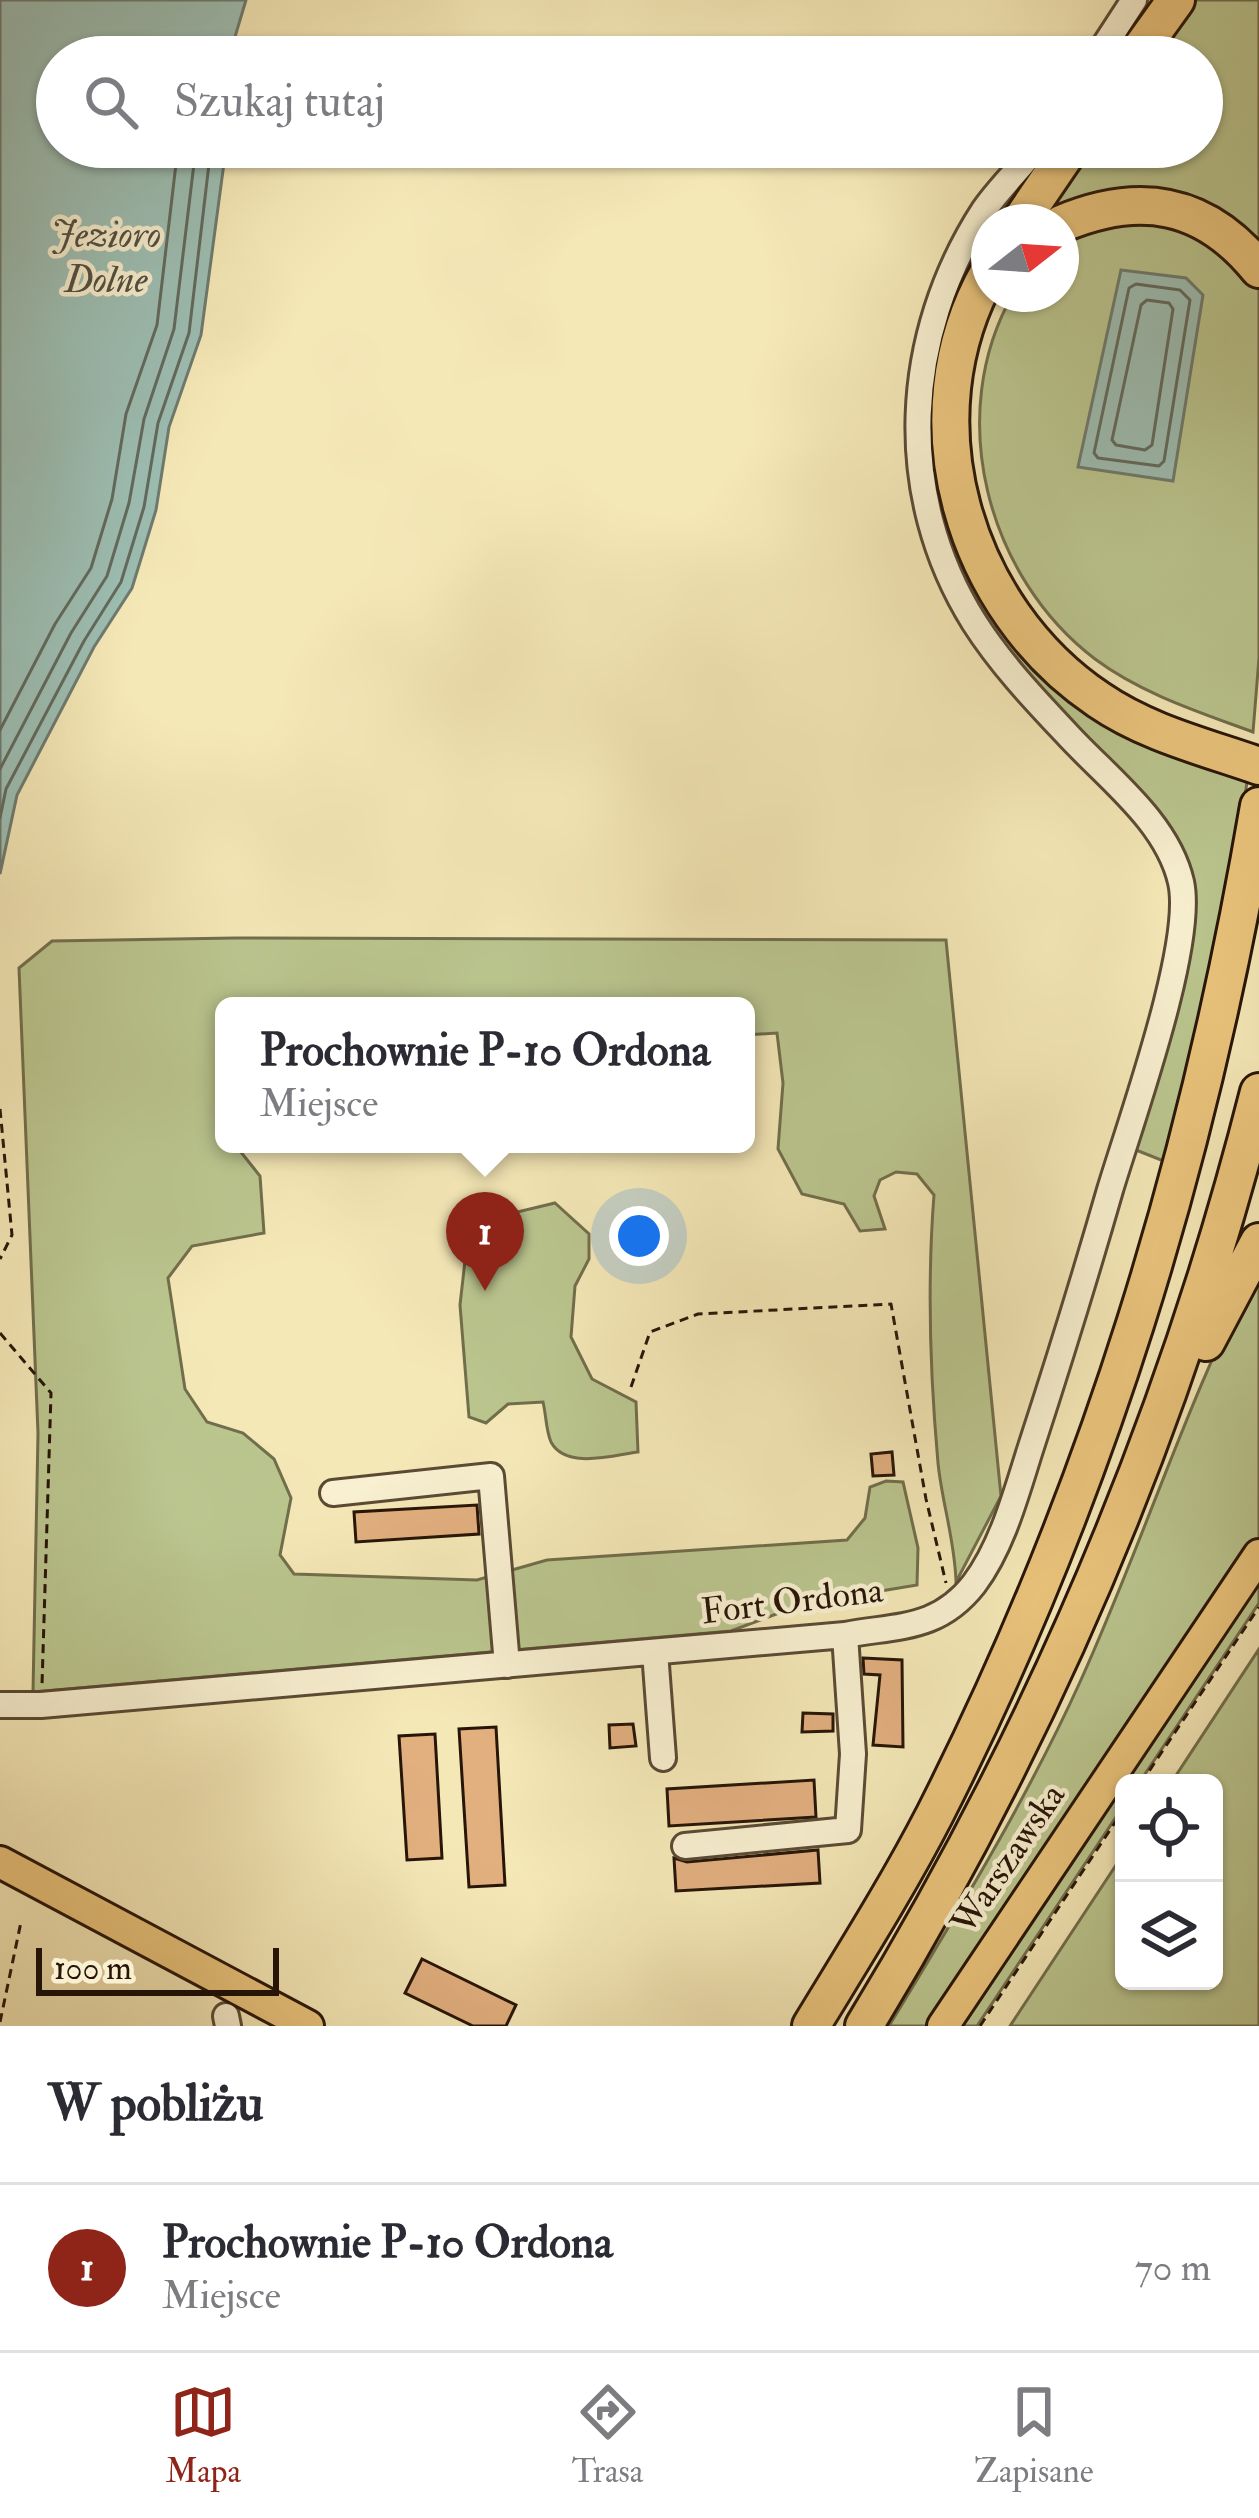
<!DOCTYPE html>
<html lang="pl">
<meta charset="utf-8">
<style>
body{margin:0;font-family:"IM FELL Double Pica",serif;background:#f2f2f3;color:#2b2b33}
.controls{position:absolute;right:36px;bottom:36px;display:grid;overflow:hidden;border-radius:18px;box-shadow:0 3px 9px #0004}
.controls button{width:108px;height:108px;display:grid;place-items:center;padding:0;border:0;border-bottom:3px solid #e1e1e2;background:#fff;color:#2b2b33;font:60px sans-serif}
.compass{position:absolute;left:971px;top:204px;width:108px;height:108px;border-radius:50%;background:#fff;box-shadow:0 3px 9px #0004;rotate:73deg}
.scale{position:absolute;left:36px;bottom:30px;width:243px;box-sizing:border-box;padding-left:12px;border:6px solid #271508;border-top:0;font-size:33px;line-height:42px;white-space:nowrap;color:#271508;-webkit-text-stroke:9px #f8f0d0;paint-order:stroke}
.you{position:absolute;left:639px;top:1236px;width:42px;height:42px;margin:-30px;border:9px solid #fff;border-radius:50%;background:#1a73e8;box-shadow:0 0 0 18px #1a73e833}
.badge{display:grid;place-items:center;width:78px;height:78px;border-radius:50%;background:#8f2418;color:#fff;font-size:39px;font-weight:700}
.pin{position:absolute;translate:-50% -99px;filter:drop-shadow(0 3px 6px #0008)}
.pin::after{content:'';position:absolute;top:63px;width:42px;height:36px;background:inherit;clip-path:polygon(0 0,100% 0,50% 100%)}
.popup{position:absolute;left:215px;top:997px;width:540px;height:156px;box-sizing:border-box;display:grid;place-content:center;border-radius:18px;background:#fff;filter:drop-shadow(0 3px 9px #0005);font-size:39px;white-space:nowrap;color:#7c7c81}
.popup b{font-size:45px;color:#2b2b33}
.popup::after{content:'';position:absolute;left:50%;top:100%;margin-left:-24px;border:24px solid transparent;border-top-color:#fff}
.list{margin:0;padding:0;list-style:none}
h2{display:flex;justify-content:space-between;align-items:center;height:156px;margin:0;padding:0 48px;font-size:51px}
h2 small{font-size:39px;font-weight:400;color:#7c7c81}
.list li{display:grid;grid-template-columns:78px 1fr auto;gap:36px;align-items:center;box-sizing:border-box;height:168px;padding:0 48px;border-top:3px solid #e1e1e2}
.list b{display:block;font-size:45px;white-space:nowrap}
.list p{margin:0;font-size:39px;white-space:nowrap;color:#7c7c81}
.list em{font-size:39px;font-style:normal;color:#7c7c81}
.icon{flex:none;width:66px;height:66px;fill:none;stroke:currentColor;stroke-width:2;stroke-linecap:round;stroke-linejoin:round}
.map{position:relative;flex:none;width:1259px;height:2026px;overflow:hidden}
.search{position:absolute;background:#fff;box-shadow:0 3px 9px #0004;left:36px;right:36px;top:36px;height:132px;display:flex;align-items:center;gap:30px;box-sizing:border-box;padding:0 42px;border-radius:66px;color:#7c7c81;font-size:45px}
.sheet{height:324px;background:#fff}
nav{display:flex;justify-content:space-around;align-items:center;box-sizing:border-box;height:168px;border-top:3px solid #e1e1e2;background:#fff;font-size:33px;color:#7c7c81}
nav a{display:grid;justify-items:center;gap:6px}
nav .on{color:#8f2418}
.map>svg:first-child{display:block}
</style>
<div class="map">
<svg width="1259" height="2026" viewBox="0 0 1259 2026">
<rect width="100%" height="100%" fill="#f5e8b7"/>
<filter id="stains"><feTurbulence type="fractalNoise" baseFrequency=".00167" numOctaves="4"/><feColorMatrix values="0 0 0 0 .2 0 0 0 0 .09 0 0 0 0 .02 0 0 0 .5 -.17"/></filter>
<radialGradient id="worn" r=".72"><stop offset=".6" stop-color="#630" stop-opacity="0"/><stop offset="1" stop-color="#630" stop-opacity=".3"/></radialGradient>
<!-- green -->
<path fill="#bbc68f" stroke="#716e4c" stroke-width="3" d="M1186 0H1259V254L1220 218 1030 222 1082 147H1202V57H1146Z
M1042 147H1061L1008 222H989C989 230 991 241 989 249 987 258 980 266 976 273 961 306 949 342 943 378 924 517 997 656 1120 722 1160 743 1206 755 1249 770L1216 974 1171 1164 1131 1148 1163 1036 1187 929 1183 876 1160 826 1012 667C989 636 966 602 952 565 916 467 917 345 968 252 989 215 1017 181 1042 147Z
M1176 221 1256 281 1259 288V658L1253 732C1199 712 1142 694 1095 659 987 577 944 415 1013 294H1061V237L1087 224Z
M235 938 946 940 1001 1496 956 1582C955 1541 942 1503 938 1463 930 1374 927 1284 934 1195L917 1174 896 1172 880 1180 874 1196 885 1229 860 1231 844 1204 802 1194 778 1149 783 1083 777 1033 746 1035V1006H224V1144H240V1151L260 1176 264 1233 192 1246 168 1278 185 1389 207 1422 243 1433 274 1459 291 1498 280 1555 294 1574 477 1580 547 1560 847 1540 865 1518 870 1487 886 1481 903 1482 918 1548 917 1585 803 1604 731 1631 33 1692 38 1433 19 968 52 941Z
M555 1203 589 1234V1259L575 1286 571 1337 592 1379 636 1402 638 1452C614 1455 566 1470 551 1442 546 1431 546 1414 543 1402L508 1404 486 1423 469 1417 460 1305 466 1252 505 1215Z
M1259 1261V1537L931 2026H889C957 1914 1026 1801 1080 1682 1143 1543 1188 1397 1259 1261Z
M1259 1572V1603L1139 1783H1124V1805L977 2026H955Z
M1259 1649V2026H1010L1124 1853V1981H1214V1783H1171Z"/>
<!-- water -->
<path fill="#9dbfb4" stroke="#6e7b6f" stroke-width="3" d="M0 0H246L229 57H57V147H223L224 163 201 335 169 427 156 510 132 588 94 647 17 795 0 874Z
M1121 270 1186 278 1203 295 1173 481 1078 467Z"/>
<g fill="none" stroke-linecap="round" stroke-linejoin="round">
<!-- shore -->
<path stroke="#626a5e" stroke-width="3" d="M1136 284 1180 290 1190 300 1164 461 1159 466 1098 458 1094 453 1129 288Z
M1147 300 1169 303 1173 309 1152 445 1145 450 1116 445 1112 440 1141 305Z
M0 730 55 624 91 568 112 499 126 414 157 325 178 147
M0 769 71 633 107 576 129 503 144 419 174 329 196 147
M0 818 6 789 84 641 121 582 144 507 158 423 189 333 211 147"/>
</g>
<!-- building -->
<path fill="#e2af7f" stroke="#271508" stroke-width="3" d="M892 1452 894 1475 873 1476 871 1454Z
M477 1505 479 1534 356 1542 354 1512Z
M863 1658 902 1660 903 1747 873 1745 880 1675 864 1674Z
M803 1713 833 1714V1731L802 1732Z
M633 1724 636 1746 610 1748 609 1725Z
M496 1727 505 1885 469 1887 459 1729Z
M435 1734 442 1858 407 1860 399 1736Z
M814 1780 816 1817 669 1826 667 1789Z
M818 1850 820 1883 676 1891 674 1858 687 1862Z
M422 1959 516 2005 506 2026H473L405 1993Z"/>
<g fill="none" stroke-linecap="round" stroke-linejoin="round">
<!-- minor casing -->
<g stroke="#5a4a34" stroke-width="30">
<path id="minor" d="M1097 57 1134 0
M333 1493 491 1476 507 1665
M655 1652 663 1758
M0 1705H41L845 1635C899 1625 938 1630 974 1584 1002 1547 1016 1494 1030 1450 1058 1364 1085 1277 1110 1190 1130 1123 1195 944 1181 882 1167 821 1106 777 1066 733 1033 698 1000 663 974 622 894 494 903 335 984 210 999 188 1020 169 1036 147
M685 1846 848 1830 853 1754 845 1635
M226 2016 228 2026"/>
</g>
<!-- major casing -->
<g stroke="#271508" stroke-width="36">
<path id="major" d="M0 1862 308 2026
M943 2026 1259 1555"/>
</g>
<!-- highway casing -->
<g stroke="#271508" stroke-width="42">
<path id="highway" d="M1135 57 1176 0
M1020 222 1071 147
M1061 224C1139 191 1204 201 1259 269
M989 272C906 418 963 609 1099 700 1147 733 1205 747 1259 766
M1206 1342 1259 1242
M811 2026C853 1957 898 1886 935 1814 1098 1493 1199 1160 1259 806
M864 2026C1042 1734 1175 1424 1259 1092"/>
</g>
<!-- path -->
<path stroke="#271508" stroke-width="3" stroke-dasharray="9 6" stroke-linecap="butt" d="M0 1109 12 1235 0 1259
M0 1333 51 1393 42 1685
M631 1387 650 1332 698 1314 891 1304 926 1499 946 1583
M1141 1783 1259 1607
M0 2022 21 1922
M980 2026 1124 1809"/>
<!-- minor -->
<use href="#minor" stroke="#f8f0d0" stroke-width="24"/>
<!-- major -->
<use href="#major" stroke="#eac47c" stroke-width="30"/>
<!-- highway -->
<use href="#highway" stroke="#eac47c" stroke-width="36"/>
</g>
<g text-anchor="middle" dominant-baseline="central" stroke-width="9" stroke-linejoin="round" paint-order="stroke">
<!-- street labels -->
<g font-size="36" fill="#271508" stroke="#f8f0d0">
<text transform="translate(792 1601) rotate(-7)">Fort Ordona</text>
<text transform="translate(1008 1859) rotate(-56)">Warszawska</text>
</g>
<!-- water labels -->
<g font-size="39" font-style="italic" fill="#505044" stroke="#f8f0d0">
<text x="106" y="234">Jezioro<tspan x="106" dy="45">Dolne</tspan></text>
</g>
</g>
<rect width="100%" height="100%" filter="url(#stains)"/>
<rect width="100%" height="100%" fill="url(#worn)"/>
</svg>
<div class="controls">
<button><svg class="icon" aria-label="locate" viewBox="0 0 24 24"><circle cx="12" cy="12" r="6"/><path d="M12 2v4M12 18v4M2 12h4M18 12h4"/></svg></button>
<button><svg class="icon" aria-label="layers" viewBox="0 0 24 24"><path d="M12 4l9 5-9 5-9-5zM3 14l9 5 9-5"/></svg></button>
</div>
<svg class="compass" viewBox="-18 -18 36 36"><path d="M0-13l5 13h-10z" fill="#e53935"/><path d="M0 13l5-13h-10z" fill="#7c7c81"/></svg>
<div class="scale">100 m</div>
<div class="you"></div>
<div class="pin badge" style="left:485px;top:1291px">1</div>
<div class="popup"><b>Prochownie P-10 Ordona</b>Miejsce</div>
<div class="search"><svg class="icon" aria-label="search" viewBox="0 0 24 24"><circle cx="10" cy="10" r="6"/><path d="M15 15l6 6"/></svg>Szukaj tutaj</div>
</div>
<section class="sheet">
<h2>W pobliżu<small></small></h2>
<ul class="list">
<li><span class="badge">1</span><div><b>Prochownie P-10 Ordona</b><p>Miejsce</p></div><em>70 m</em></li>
</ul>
</section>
<nav>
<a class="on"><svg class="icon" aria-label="map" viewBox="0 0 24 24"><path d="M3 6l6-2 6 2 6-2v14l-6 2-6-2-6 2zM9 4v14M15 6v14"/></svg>Mapa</a>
<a><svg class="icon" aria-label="directions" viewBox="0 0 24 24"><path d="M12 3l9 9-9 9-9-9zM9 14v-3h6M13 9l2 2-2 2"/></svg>Trasa</a>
<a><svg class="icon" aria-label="saved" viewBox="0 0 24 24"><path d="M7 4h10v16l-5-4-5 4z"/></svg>Zapisane</a>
</nav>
